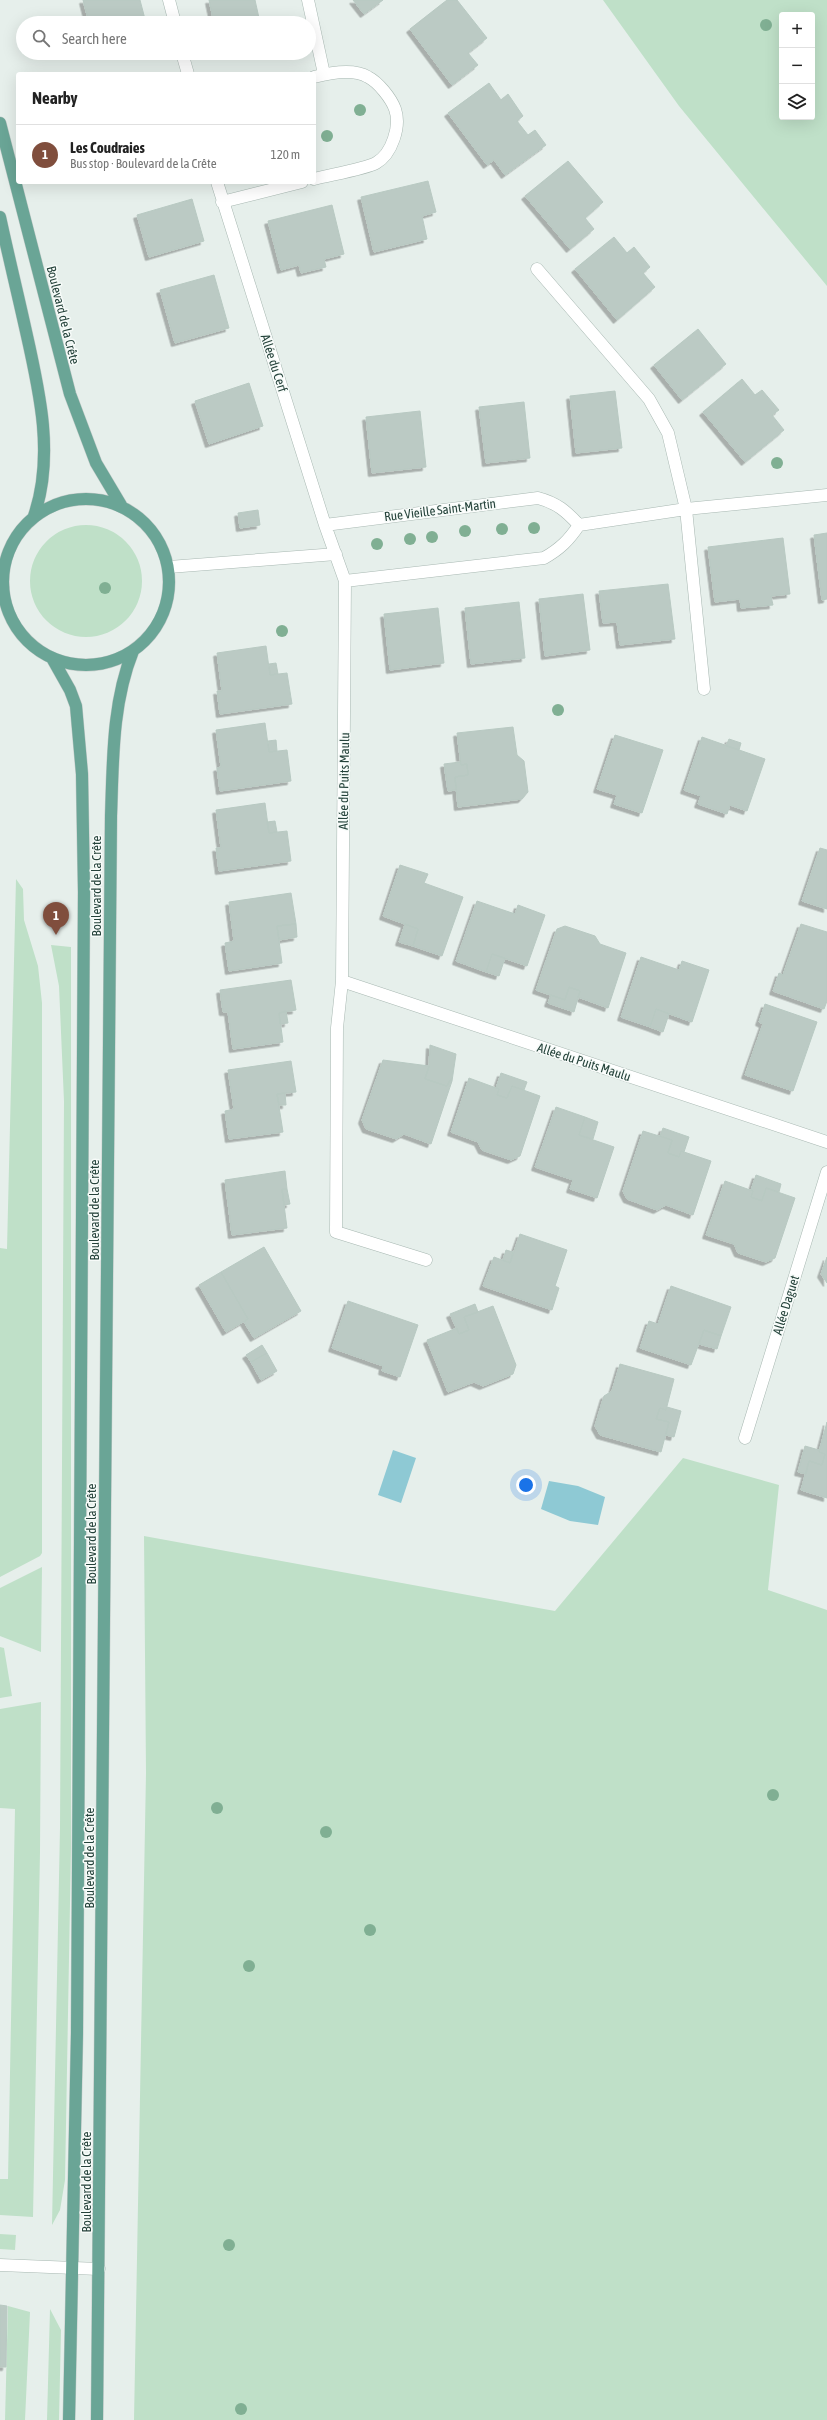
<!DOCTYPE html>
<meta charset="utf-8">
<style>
body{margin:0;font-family:"Asap Condensed",sans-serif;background:#f2f2f2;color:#222}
.controls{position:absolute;right:12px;top:12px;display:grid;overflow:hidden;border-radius:4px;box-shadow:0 4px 16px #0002}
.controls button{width:36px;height:36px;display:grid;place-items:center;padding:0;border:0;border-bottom:1px solid #e0e0e0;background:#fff;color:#222;font:20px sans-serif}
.you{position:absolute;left:526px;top:1485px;width:14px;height:14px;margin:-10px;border:3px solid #fff;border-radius:50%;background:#1a73e8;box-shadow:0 0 0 6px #1a73e833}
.badge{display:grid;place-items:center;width:26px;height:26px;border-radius:50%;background:#804e3d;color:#fff;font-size:13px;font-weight:700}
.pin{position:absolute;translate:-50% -33px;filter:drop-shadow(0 1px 2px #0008)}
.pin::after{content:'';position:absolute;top:21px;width:14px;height:12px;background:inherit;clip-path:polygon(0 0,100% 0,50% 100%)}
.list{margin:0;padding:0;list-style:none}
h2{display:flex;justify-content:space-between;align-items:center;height:52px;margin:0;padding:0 16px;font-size:17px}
h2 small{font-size:13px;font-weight:400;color:#767676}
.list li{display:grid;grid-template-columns:26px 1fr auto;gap:12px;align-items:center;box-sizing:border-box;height:60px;padding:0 16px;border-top:1px solid #e0e0e0}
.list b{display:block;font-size:15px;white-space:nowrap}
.list p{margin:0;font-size:13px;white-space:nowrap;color:#767676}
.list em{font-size:13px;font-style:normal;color:#767676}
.icon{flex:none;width:22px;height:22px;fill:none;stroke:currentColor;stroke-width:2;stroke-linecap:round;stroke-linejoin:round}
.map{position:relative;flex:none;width:827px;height:2420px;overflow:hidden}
.search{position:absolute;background:#fff;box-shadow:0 4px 16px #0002;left:16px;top:16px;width:300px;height:44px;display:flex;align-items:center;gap:10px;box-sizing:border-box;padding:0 14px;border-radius:22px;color:#767676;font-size:15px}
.panel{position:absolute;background:#fff;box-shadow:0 4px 16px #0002;left:16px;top:72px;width:300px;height:112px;border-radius:4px}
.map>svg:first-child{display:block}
</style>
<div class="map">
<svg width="827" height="2420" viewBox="0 0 827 2420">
<defs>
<filter id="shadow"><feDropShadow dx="-3.5" dy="3.5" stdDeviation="0" flood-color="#0004"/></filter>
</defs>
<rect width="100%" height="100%" fill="#e6efeb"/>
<!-- green -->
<path fill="#bfe0c8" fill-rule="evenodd" d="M603 0H827V286L679 106ZM782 15H812V117H782Z
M30 581a56 56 0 1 1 112 0a56 56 0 1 1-112 0Z
M16 879 23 889 24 920 38 966 42 1003V1553L40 1556 0 1577V1248L7 1249Z
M51 945 71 947V1848L65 2180 60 2210 52 2225 60 1828 64 1101 59 986Z
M683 1458 779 1485 768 1590 827 1610V2420H134L146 1773 144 1536 555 1611Z
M42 1567 41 1652 0 1636V1588Z
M0 1647 4 1648 12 1696 0 1698Z
M41 1702 40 1852 33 2217 0 2215V2179H8L15 1809 0 1808V1709Z
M0 2234 16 2235 15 2250 0 2249Z
M8 2306 30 2312 25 2420H5Z
M50 2309 61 2330 59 2420H47Z"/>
<!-- water -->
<path fill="#8ec9d4" d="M393 1450 416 1458 401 1503 378 1495Z
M549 1481 578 1486 605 1497 598 1525 570 1521 541 1509Z"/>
<!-- building -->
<path fill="#bbcac4" stroke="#b8c9c2" filter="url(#shadow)" d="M83 0H140L146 23H89Z
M209 0H255L259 18 237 23H214Z
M353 0H383L364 14Z
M447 0H457L487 38 468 53 478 65 452 85 410 29Z
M489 83 501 100 508 94 523 116 517 121 528 135 535 130 546 145 505 175 494 160 487 165 448 113Z
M568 161 603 202 585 218 594 229 570 249 525 196Z
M428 181 436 212 422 216 427 239 374 252 361 197Z
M192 199 204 241 149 257 137 215Z
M332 205 344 254 324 259 326 267 301 273 299 265 281 270 268 221Z
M614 237 627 253 634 247 650 267 643 273 655 287 617 320 575 269Z
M214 275 229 328 175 343 160 290Z
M698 329 726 364 682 400 654 365Z
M742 379 755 395 762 390 779 410 772 415 784 430 745 462 703 412Z
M249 383 263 426 209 444 195 401Z
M615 391 622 448 576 453 570 396Z
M524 402 530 458 486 463 479 407Z
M420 411 426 467 372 473 366 417Z
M258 510 260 525 240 528 238 513Z
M827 533V599L822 600 814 535Z
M783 538 790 594 771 596 773 605 741 608 740 599 715 602 708 547Z
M668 584 675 639 620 645 617 622 603 623 599 591Z
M583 594 590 650 545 656 539 599Z
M519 602 525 658 471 664 465 608Z
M438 608 444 663 390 670 384 614Z
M266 646 270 675 287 673 292 704 220 714 217 691H222L217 653Z
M276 663 278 674 270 675 269 664Z
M265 723 269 752 287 750 291 781 220 791 217 768 221 767 216 730Z
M513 727 517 755 524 761 528 792 522 799 458 807 455 777 468 775 467 764 461 765 457 733Z
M615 735 663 750 642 813 614 804 617 795 597 789Z
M702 737 765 759 747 811 730 805 727 814 698 804 701 796 684 790Z
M729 739 741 743 739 750 726 746Z
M276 740 277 751 269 752 268 741Z
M460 762 461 765 467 764 468 775 455 777 456 790 448 791 444 764Z
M265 803 269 833 287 831 291 861 219 871 216 848H221L216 810Z
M275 821 277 832 269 833 267 822Z
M820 848 827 850V909L802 901Z
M400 865 428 874 424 883 463 897 442 956 413 946 418 929 383 916Z
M291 893 296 924 277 926 282 963 229 971 225 943 234 941 229 902Z
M477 901 515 914 518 905 545 915 527 966 492 954 486 972 456 961Z
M296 924 297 937 279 940 277 926Z
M405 924 418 929 413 946 399 942Z
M801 924 827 932V1001L824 1009 773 991 779 973 783 975Z
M565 926 595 936 600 944 626 953 608 1008 578 997 580 991 569 987 565 1000 536 990 557 929Z
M492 954 505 958 499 976 486 972Z
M641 957 679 970 682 961 709 970 692 1022 656 1009 650 1027 621 1017Z
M291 980 296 1010 279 1013 283 1042 233 1049 228 1012H223L220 990Z
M569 987 580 991 574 1012 548 1003 551 995 565 1000Z
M765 1004 817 1022 793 1091 745 1075 763 1024 759 1022Z
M656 1009 669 1014 663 1032 650 1027Z
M286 1011 288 1023 280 1024 279 1013Z
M430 1045 456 1054 452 1081 450 1080 447 1086 425 1079 429 1066Z
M383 1060 429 1066 425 1079 447 1086 450 1080 452 1081 431 1144 404 1134 396 1139 366 1129 362 1120Z
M291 1061 296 1092 277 1094 283 1132 229 1139 225 1111 234 1109 228 1070Z
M501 1073 527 1082 524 1090 512 1086 507 1098 497 1095 499 1089 496 1088Z
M469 1078 499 1089 497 1095 507 1098 512 1086 540 1096 520 1156 511 1160 482 1150 478 1142 451 1132Z
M285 1093 286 1105H279L277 1094Z
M556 1107 585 1117 579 1135 614 1147 597 1198 570 1189 573 1180 535 1167Z
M585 1117 598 1122 593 1139 579 1135Z
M663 1128 689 1137 684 1152 681 1151 679 1157 668 1153 672 1140 660 1136Z
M643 1131 672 1140 668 1153 679 1157 681 1151 711 1161 693 1215 666 1205 657 1210 627 1199 623 1191Z
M285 1171 287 1189H282L287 1228 232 1235 225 1180Z
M756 1175 781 1184 779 1192 766 1188 762 1201 751 1197 753 1191 751 1190Z
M725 1181 753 1191 751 1197 762 1201 766 1188 795 1198 775 1258 766 1262 738 1253 734 1244 706 1235Z
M282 1189H287L290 1204 284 1205Z
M520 1234 567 1250 555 1286 559 1288 552 1310 483 1286 494 1257 510 1263Z
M264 1247 301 1311 254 1338 244 1322 248 1319 221 1272Z
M506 1250 513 1252 510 1263 503 1260Z
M827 1257V1283L821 1274Z
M221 1272 248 1319 226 1332 199 1285Z
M671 1286 731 1307 721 1336 704 1330 691 1365 640 1348 649 1321 658 1324Z
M348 1301 418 1325 400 1377 382 1371 383 1366 332 1348Z
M475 1304 478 1312 464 1317 469 1330 459 1334 450 1314Z
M493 1306 516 1365 513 1374 483 1386 474 1382 448 1392 427 1340 457 1328 459 1334 469 1330 464 1317Z
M704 1330 721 1336 717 1349 699 1344Z
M262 1345 267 1353 251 1362 246 1355Z
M267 1353 277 1371 261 1380 251 1362Z
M620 1364 674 1379 666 1410 660 1408 656 1419 669 1422 661 1452 600 1435 595 1426 604 1396 612 1391Z
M667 1407 681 1411 674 1437 666 1435 669 1422 656 1419 660 1408 666 1410Z
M827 1422V1498L801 1490 809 1461 822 1465 825 1454 819 1452Z
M805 1446 819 1450V1452L825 1454 822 1465 809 1461 806 1474 798 1472Z
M0 2305 7 2306 6 2367H0Z"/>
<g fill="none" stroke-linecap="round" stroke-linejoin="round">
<!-- minor casing -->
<g stroke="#a8b8b2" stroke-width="13">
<path id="minor" d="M169 0 175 23
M308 0 324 74
M182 53 188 74
M314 77C329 73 353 68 368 77 378 82 391 98 395 109 401 126 392 154 376 163 365 169 329 175 314 179
M217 182 325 525 345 581 544 558C560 549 569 540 579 525 566 511 557 503 538 498L325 525
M222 202 302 182
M537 269 649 399 668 433 686 509 704 689
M579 525 686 509 827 495
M169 567 336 554
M345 581 342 981 337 1028 336 1232 426 1260
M0 589 3 588
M342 981 827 1142
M745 1438 827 1172
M0 2265 99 2269"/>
</g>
<!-- major casing -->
<g stroke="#c2cac8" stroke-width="13">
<path id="major" d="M0 123 70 394 96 463 121 505
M0 217C8 254 17 291 25 327 39 389 55 455 34 516
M3 582a83 83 0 1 1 166 0a83 83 0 1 1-166 0Z
M52 658 70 690 76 706 82 774 84 892 77 2033 69 2420
M97 2420 111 816C113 761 112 703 133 651"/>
</g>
<!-- minor -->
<use href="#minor" stroke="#fff" stroke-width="12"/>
<!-- major -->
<use href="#major" stroke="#6aa596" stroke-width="12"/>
</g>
<!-- trees -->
<g fill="#80af93">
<circle cx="766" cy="25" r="6"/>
<circle cx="360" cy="110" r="6"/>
<circle cx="327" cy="136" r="6"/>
<circle cx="777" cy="463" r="6"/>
<circle cx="534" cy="528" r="6"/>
<circle cx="502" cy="529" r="6"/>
<circle cx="465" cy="531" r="6"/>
<circle cx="432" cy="537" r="6"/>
<circle cx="410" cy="539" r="6"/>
<circle cx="377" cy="544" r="6"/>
<circle cx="105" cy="588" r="6"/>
<circle cx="282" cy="631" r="6"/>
<circle cx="558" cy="710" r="6"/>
<circle cx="773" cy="1795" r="6"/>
<circle cx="217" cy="1808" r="6"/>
<circle cx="326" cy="1832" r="6"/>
<circle cx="370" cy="1930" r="6"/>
<circle cx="249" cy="1966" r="6"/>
<circle cx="229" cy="2245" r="6"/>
<circle cx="241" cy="2409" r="6"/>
</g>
<g text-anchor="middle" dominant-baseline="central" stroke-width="3" stroke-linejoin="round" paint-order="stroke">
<!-- street labels -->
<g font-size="13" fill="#24423a" stroke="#f7fbf9">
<text transform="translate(63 315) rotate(76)">Boulevard de la Crête</text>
<text transform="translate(274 363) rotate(72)">Allée du Cerf</text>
<text transform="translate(440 510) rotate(-7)">Rue Vieille Saint-Martin</text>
<text transform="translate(344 781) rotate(-89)">Allée du Puits Maulu</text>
<text transform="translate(96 886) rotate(-90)">Boulevard de la Crête</text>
<text transform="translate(584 1062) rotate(18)">Allée du Puits Maulu</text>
<text transform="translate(94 1210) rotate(-90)">Boulevard de la Crête</text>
<text transform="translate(786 1305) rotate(-73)">Allée Daguet</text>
<text transform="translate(91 1534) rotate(-90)">Boulevard de la Crête</text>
<text transform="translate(89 1858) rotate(-90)">Boulevard de la Crête</text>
<text transform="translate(86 2182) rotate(-90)">Boulevard de la Crête</text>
</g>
</g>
</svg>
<div class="controls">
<button>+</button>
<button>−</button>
<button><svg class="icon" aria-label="layers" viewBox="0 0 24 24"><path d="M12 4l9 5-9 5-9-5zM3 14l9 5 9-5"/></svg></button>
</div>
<div class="you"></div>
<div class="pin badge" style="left:56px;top:935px">1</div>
<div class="search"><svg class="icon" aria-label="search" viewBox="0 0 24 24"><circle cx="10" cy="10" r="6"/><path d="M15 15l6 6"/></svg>Search here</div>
<section class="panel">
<h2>Nearby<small></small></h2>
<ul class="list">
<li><span class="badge">1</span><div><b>Les Coudraies</b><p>Bus stop · Boulevard de la Crête</p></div><em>120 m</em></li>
</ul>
</section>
</div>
